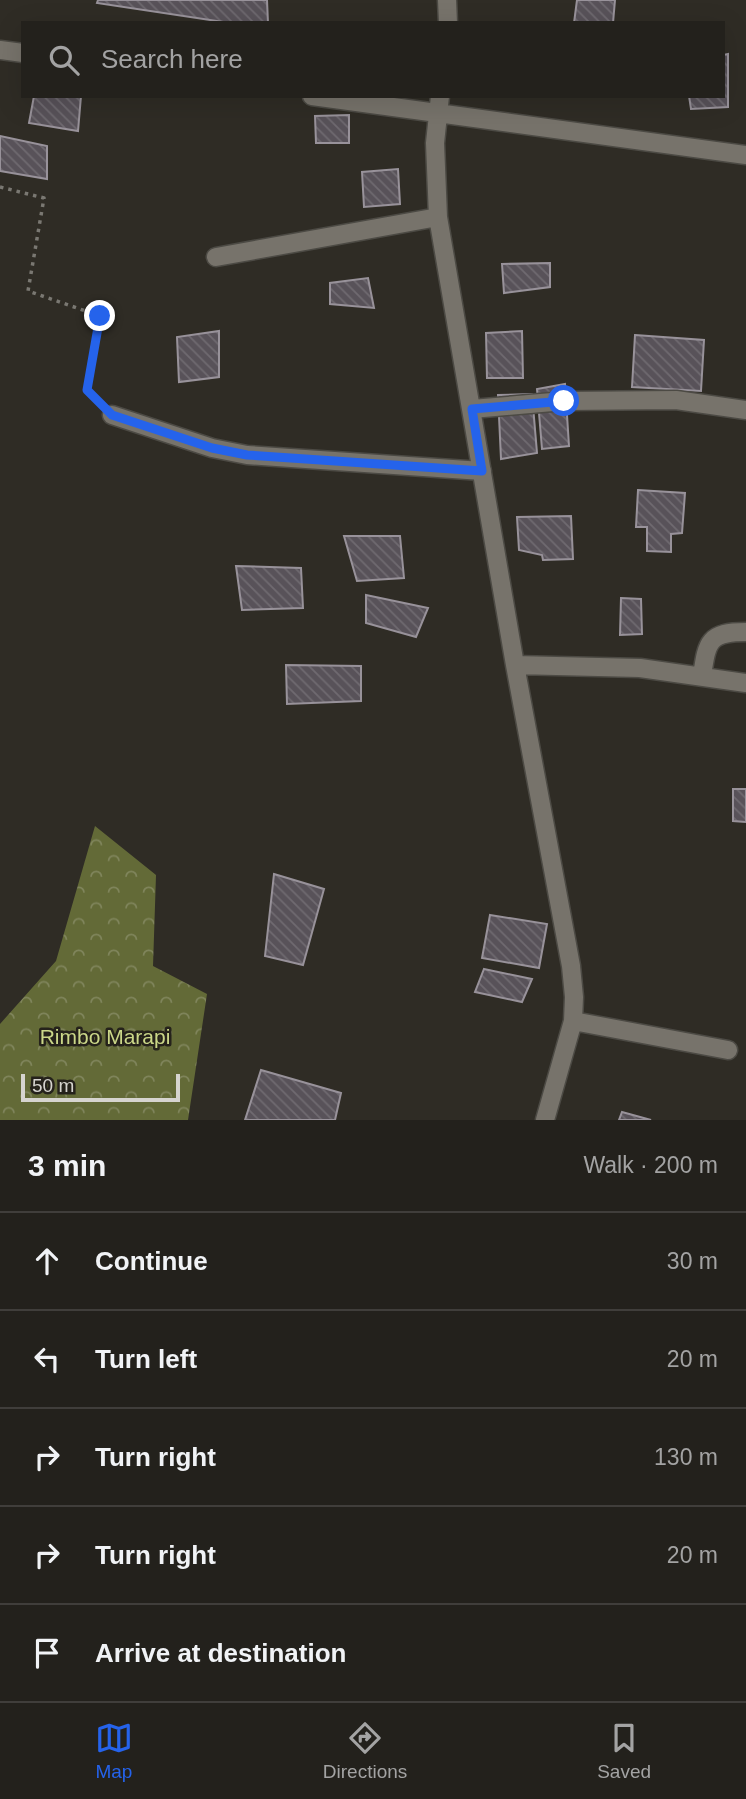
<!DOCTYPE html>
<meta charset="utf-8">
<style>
body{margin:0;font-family:Arial,sans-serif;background:#2b2925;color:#f1f3f6}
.scale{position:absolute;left:21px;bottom:18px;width:159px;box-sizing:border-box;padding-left:7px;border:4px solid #d6d4cf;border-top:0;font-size:19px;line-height:24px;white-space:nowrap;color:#d6d4cf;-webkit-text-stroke:5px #25221b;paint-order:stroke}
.stop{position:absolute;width:21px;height:21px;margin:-16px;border:5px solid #2563eb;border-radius:50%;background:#fff}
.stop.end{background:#2563eb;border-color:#fff;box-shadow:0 2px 7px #0008}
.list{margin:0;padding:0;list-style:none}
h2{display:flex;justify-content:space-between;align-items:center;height:91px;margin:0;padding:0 28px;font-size:30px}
h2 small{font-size:23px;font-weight:400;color:#a3a3a3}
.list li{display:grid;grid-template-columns:46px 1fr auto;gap:21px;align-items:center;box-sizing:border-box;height:98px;padding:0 28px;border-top:2px solid #403e3b}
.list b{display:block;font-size:26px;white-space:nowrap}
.list em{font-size:23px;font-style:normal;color:#a3a3a3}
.icon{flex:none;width:38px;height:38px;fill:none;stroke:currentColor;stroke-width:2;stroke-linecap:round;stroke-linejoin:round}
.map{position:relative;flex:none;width:746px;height:1120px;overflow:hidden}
.search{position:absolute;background:#23211c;box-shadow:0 7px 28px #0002;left:21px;right:21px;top:21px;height:77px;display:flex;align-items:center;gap:18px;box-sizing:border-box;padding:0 24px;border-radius:0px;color:#a3a3a3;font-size:26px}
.sheet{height:581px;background:#23211c}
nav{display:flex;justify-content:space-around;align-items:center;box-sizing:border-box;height:98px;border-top:2px solid #403e3b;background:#23211c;font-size:19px;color:#a3a3a3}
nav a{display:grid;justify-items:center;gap:4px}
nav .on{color:#2563eb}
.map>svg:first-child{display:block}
</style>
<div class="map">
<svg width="746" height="1120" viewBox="0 0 746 1120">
<defs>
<pattern id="forest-crowns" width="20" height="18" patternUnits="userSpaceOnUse" patternTransform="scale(1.75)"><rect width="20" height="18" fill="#636a37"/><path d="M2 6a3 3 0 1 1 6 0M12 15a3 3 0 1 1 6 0" fill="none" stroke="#80855c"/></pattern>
<pattern id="building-back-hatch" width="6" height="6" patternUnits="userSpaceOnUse" patternTransform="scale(1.75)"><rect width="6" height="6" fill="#585259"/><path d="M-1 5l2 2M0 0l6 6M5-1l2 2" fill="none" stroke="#6f6a70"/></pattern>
</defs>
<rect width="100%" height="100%" fill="#2f2c25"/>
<!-- forest -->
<path fill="url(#forest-crowns)" d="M95 826 156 875 153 966 207 994 188 1120H0V1024L56 961Z"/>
<!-- building -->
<path fill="url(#building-back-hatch)" stroke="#98929a" stroke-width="2" d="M98 0H267L268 23H230L97 3Z
M577 0H615L613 23H574Z
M728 54V107L691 109 689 96H723V55Z
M34 96H81L78 131 29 123Z
M349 115V143H316L315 116Z
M0 136 47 146V179L0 171Z
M398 169 400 204 364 207 362 172Z
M550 263V287L504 293 502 264Z
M368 278 374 308 330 304V283Z
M219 331V377L179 382 177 337Z
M522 331 523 378H487L486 333Z
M635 335 704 340 701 391 632 387Z
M565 384 569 446 542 449 537 389Z
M532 394 537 453 501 459 498 395Z
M638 490 685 493 682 533 671 534V552L647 551V527H636Z
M571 516 573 559 543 560 542 555 519 550 517 517Z
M344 536H400L404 578 357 581Z
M236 566 301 568 303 608 242 610Z
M366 595 428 608 416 637 366 623Z
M621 598 641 599 642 634 620 635Z
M286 665 361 666V701L287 704Z
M733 789H746V822L733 821Z
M274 874 324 889 303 965 265 956Z
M490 915 547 924 539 968 482 958Z
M484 969 532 979 522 1002 475 992Z
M261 1070 341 1093 335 1120H245Z
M622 1112 651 1120H619Z"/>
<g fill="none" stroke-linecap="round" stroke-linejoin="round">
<!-- minor casing -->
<g stroke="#4c4a44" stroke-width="21">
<path id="minor" d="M447 0 448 23
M0 50 23 53
M312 96 746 155
M440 96 435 143 438 217 515 665 571 966 574 997 573 1021 545 1120
M216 257 438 217
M472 409 564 401 676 400 746 410
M112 415 212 448 247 455 482 471
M515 665 640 668 746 683
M702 676C707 642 708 632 746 632
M573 1021 728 1050"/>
</g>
<!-- path -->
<path stroke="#7a7872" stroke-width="3.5" stroke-dasharray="3.5 5" stroke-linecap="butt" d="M0 187 44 198 28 291 100 316 87 390 100 403"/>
<!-- minor -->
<use href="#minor" stroke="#77736b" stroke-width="18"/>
</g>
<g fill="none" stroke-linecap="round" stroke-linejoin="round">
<!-- route -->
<path stroke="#2563eb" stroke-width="9" d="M100 316 87 390 112 415 212 448 247 455 482 471 472 409 564 401"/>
</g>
<g text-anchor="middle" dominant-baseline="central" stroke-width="5" stroke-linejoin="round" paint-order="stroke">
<!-- park labels -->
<g font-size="21" fill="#cbd788" stroke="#25221b">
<text x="105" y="1036">Rimbo Marapi</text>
</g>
</g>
</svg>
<div class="scale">50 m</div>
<div class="stop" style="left:564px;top:401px"></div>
<div class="stop end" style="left:100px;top:316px"></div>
<div class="search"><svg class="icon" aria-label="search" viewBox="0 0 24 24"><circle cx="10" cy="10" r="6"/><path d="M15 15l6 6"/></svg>Search here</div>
</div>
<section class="sheet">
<h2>3 min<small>Walk · 200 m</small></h2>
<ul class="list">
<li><svg class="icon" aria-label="ahead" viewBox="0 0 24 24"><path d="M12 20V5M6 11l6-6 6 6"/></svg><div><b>Continue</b></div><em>30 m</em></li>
<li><svg class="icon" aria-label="left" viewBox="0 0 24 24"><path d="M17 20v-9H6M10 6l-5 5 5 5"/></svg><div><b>Turn left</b></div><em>20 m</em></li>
<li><svg class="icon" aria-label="right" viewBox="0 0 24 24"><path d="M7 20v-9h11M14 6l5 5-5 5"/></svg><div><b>Turn right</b></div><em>130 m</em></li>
<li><svg class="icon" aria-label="right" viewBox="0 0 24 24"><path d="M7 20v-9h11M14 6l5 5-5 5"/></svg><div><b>Turn right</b></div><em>20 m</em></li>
<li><svg class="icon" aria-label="arrive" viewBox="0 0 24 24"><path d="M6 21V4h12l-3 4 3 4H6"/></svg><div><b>Arrive at destination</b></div></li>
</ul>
</section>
<nav>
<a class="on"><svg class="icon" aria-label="map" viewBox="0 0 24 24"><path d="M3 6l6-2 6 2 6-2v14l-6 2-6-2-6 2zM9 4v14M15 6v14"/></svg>Map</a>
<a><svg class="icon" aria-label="directions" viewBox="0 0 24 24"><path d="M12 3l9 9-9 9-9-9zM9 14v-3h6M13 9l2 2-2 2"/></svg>Directions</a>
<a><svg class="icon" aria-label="saved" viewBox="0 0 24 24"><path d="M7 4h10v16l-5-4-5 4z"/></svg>Saved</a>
</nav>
